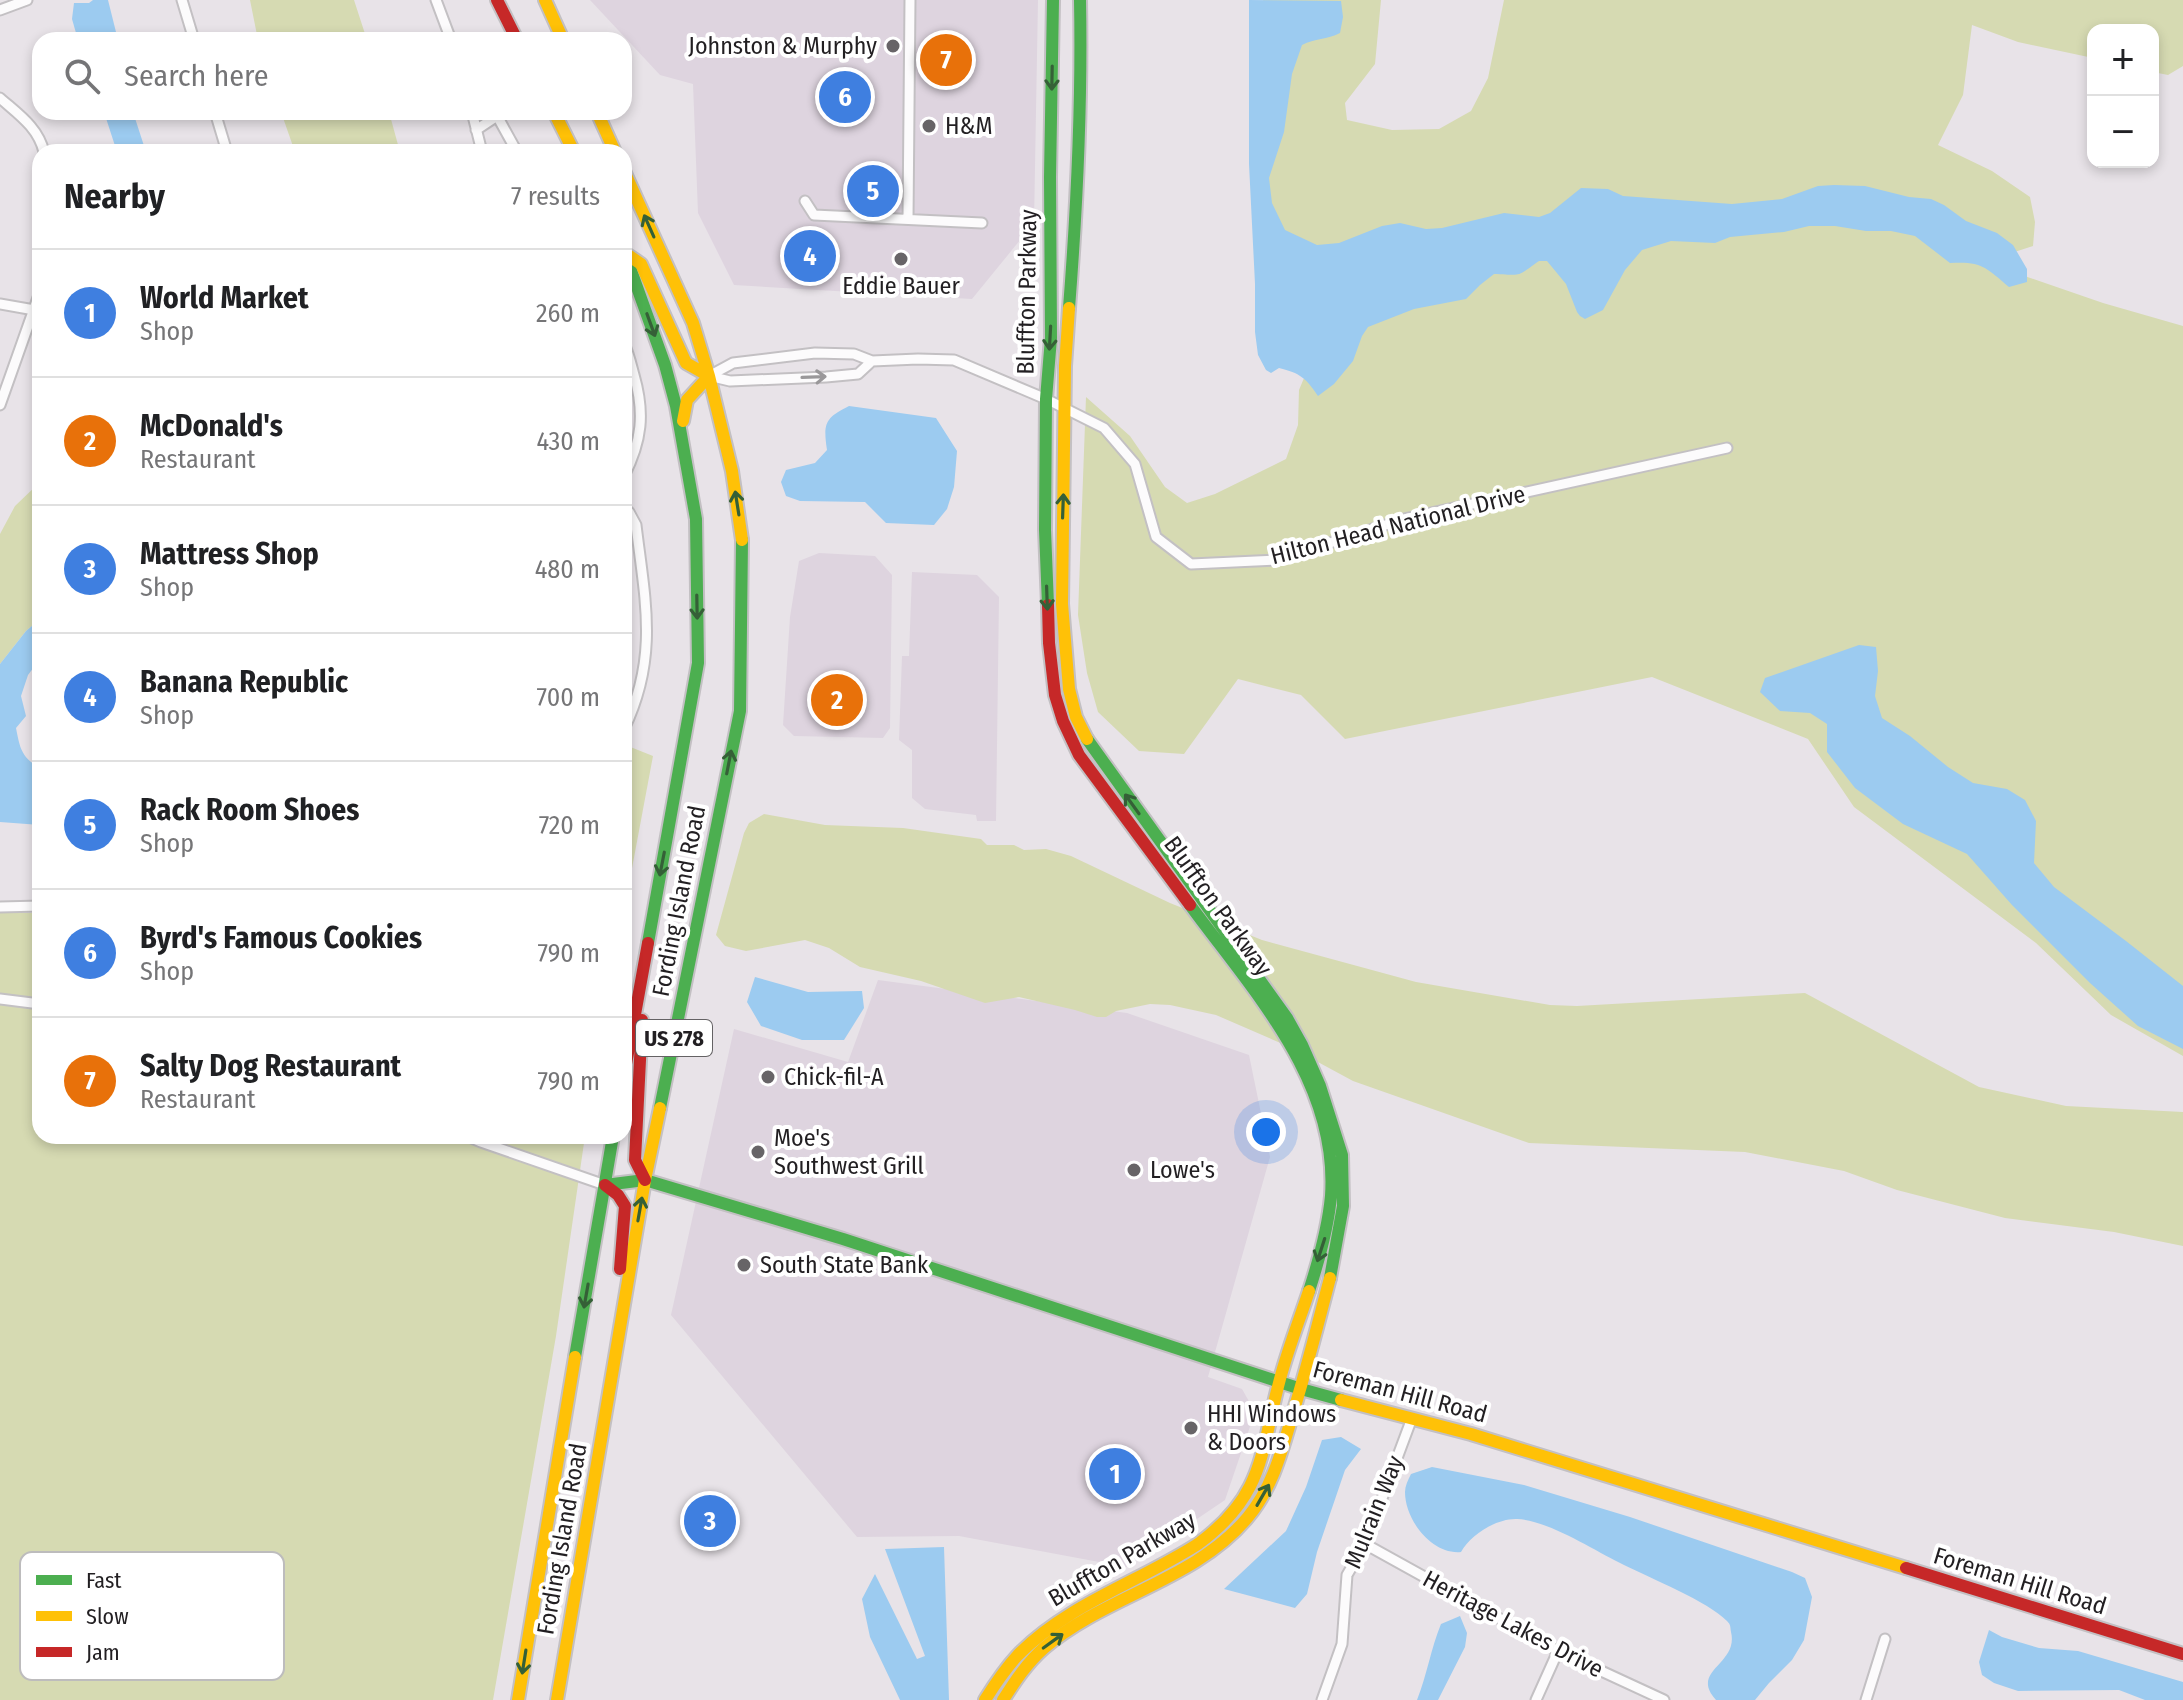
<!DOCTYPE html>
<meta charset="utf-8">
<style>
body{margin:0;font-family:"Fira Sans Condensed",sans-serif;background:#f6f6f6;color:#202124}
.controls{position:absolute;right:24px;top:24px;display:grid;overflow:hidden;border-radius:16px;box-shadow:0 4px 12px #0003}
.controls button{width:72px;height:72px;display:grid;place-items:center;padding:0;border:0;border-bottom:2px solid #e0e0e0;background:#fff;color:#202124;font:40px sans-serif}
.you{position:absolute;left:1266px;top:1132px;width:28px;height:28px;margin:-20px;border:6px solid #fff;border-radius:50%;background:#1a73e8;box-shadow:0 0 0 12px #1a73e833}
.badge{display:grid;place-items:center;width:52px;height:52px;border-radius:50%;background:#676467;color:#fff;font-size:26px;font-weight:700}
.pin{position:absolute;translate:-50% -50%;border:4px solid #fff;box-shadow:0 2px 8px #0006}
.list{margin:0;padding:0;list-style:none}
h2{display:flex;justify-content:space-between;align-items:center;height:104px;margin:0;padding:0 32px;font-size:34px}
h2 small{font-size:26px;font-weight:400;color:#757577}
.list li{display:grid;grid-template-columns:52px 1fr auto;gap:24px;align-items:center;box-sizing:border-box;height:128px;padding:0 32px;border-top:2px solid #e0e0e0}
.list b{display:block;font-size:30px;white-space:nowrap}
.list p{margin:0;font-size:26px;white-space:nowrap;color:#757577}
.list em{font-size:26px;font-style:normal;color:#757577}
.icon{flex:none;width:44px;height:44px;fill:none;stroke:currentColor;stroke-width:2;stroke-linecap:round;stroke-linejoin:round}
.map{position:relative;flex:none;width:2183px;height:1700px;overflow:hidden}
.search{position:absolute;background:#fff;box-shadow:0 4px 12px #0003;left:32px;top:32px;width:600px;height:88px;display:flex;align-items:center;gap:20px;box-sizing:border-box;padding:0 28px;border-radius:24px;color:#757577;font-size:30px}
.panel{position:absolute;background:#fff;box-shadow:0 4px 12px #0003;left:32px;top:144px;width:600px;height:1000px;border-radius:24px}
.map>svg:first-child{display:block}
</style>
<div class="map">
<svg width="2183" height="1700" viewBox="0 0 2183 1700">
<rect width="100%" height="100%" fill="#e8e3e8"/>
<!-- built -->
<path fill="#ded4df" d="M590 0H1038L1034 223 972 299 734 285 698 213 693 84 660 75Z
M819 553 875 556 892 575 890 728 883 738 794 736 783 725 790 617 799 561Z
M912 572 977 575 999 597 996 821H977L976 815 925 809 912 798V750L899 740 902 656H909Z
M878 980 1127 1013 1249 1055 1270 1157 1208 1377 1242 1389 1255 1412 1225 1500 1126 1567 959 1536 857 1537 671 1315 734 1029 848 1062Z"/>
<!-- green -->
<path fill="#d6dab2" d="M250 0H354L367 40H258Z
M1263 0H1381L1375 64 1345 103 1347 120 1392 130 1439 129 1471 111 1488 78 1504 0H2183V66L2168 75 2153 72V30H2093V58L2018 42 1972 25 1963 95 1938 145 1992 171 2030 197 2035 222 2033 246 1993 259 1877 209 1446 248 1270 245Z
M281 112H389L400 152H295Z
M1879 217 2004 269 2103 303 2183 326V1056L2111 1015 2036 943 1854 807 1808 739 1652 677 1345 739 1301 695 1238 679 1184 754 1139 751 1098 712 1087 673 1078 615 1086 397 1130 436 1165 487 1187 503 1215 494 1286 459 1298 425 1299 390 1317 347 1553 247Z
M40 482V619L26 631 0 664V534L15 506Z
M628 746 653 756 624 911V751Z
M764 814 825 825 903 828 981 839 987 845H1014L1024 850 1046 849 1071 856 1170 903 1262 940 1416 982 1550 1005 1577 1006 1805 993 1979 1087 2066 1106 2183 1112V1246L2114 1232 2005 1218 1897 1190 1844 1171 1745 1152 1529 1143 1353 1081 1292 1048 1216 1015 1170 1005 1150 1004 1116 1011 1106 1017H1097L1075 1010 1019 997 985 1003 921 981 860 967 829 948 805 940 746 951 725 946 716 935 744 833 749 823Z
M0 913H40V1136H585L556 1336 493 1700H0Z"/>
<!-- water -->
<path fill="#9ccbf0" d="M93 0H108L118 40H78L72 19 74 3H89Z
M1249 0 1341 1 1343 17 1340 33C1327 40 1315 38 1302 45L1292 74 1284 132 1269 178 1272 203 1285 230 1317 245 1339 243 1382 226 1400 223 1426 229 1442 228 1504 213 1539 217 1550 213 1581 188 1608 189 1623 196 1732 204 1782 199 1818 186 1834 185 1865 186 1909 197 1931 199 1944 205 1966 221 1997 233 2013 245 2027 269V282L2009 287C1986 267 1981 261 1950 263L1915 236 1891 231H1866L1835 226H1809L1784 232 1730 237 1715 243 1671 241 1642 250 1625 270 1603 310 1585 319 1580 316 1577 312 1566 284 1547 261H1539C1515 278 1523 275 1494 274L1480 285 1466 299 1414 309 1368 327 1362 336 1353 361 1334 384 1318 396C1306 378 1300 373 1279 368L1271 373 1266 370 1258 355 1255 332V284L1249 164Z
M104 112H133L146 152H117Z
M849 406 936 418 957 451 954 487 947 509 934 525 886 523 865 502 800 501 786 496 781 482 786 470 815 463 827 450C823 423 825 418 849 406Z
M40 619V659L28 675 21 696 26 716 16 728C20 748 21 757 40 768V825L0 822V664L26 631Z
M1859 645 1876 647 1878 671 1875 696 1882 718 1910 736 1948 767 1973 783 2007 789 2025 800 2036 821 2034 863 2054 887 2126 941 2183 986V1049L2138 1026 2090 983 2012 905 1967 854 1903 824 1855 788 1827 752V724L1810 713 1780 711 1760 692 1765 678Z
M755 977 808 992 862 991 864 1008 844 1040H802L761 1026 747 1002Z
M1341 1437 1361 1449 1345 1470 1317 1552 1307 1594 1295 1608 1224 1589 1286 1531 1306 1487 1322 1440Z
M1432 1467 1524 1485 1630 1517 1792 1572 1805 1578 1812 1597 1804 1640 1792 1660 1769 1683 1755 1700H1716C1689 1670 1739 1665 1731 1632 1730 1626 1731 1625 1727 1621 1709 1602 1650 1578 1624 1565 1595 1551 1548 1520 1517 1519 1497 1518 1470 1535 1461 1552 1432 1555 1405 1520 1405 1492 1405 1486 1408 1480 1411 1474Z
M944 1547 949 1700H900L870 1637 862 1599 875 1574 917 1659 925 1656 885 1549Z
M1460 1616 1467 1633 1465 1647 1438 1700H1417C1427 1675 1431 1648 1441 1624Z
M1989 1630 2002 1637 2039 1648 2078 1651 2183 1682V1700H2145L2119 1690 2018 1691 1994 1683 1982 1675 1979 1662Z"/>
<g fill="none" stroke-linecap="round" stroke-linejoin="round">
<!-- street casing -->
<g stroke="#c3c0c3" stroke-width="13">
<path id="street" d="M182 0 194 40
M436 0 451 40
M0 10 27 0
M0 98C18 114 38 127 44 152
M215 112 227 152
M472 112 482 152
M495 112 517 152
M476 130 497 116
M805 201 814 215 982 223
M908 219 910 0
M0 304 40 311
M624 344C629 354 631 364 634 375 645 413 642 441 624 476
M709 376 733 363 815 353 854 354 872 361 918 359 954 360 1046 399 1104 428 1135 464 1156 537 1191 564 1277 560 1404 519 1727 448
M709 376 730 381 826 377 858 374 872 361
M0 405 40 292
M624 508 629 512 636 525C645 600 659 657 624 729
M0 907 40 906
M0 999 40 1004
M467 1136 481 1142 605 1185
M1365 1544 1558 1651 1664 1700
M1322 1700 1342 1644 1347 1575 1365 1544 1412 1418
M1536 1700 1558 1651
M1866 1700 1885 1639"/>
</g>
<!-- fast casing -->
<g stroke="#c3c0c3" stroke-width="16">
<path id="fast" d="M624 251 665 365 676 406 696 519 698 663 648 943
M1069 308C1077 206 1082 102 1080 0
M1048 605 1045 530 1046 399 1051 338 1050 177 1053 0
M1087 739 1287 1018 1302 1045 1320 1086 1342 1155 1343 1206 1330 1278
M1190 905C1253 991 1339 1081 1331 1196 1328 1229 1319 1260 1309 1291
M660 1108 740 711 742 540
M605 1185 645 1180 843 1239 1301 1389 1341 1400
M575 1357 613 1136"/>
</g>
<!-- slow casing -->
<g stroke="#c3c0c3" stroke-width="16">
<path id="slow" d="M545 0 563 40
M554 112 574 152
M597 112 615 152
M624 171 693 323 709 376 732 471 742 540
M625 253 641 264 686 363 709 376
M1069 308 1065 366 1062 604 1069 689 1076 717 1087 739
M683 421 687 400 709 376
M1341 1400 1471 1434 1906 1568
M518 1700 575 1357
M557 1700 645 1180 660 1108
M985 1700C995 1684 1005 1669 1018 1655 1068 1604 1139 1582 1198 1544 1266 1494 1260 1452 1280 1379 1288 1349 1299 1321 1309 1291
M1003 1700C1015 1681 1027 1663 1044 1648 1106 1595 1195 1581 1248 1517 1273 1487 1282 1450 1293 1413 1307 1368 1318 1323 1330 1278"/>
</g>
<!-- jam casing -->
<g stroke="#c3c0c3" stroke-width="16">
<path id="jam" d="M497 0 517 40
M1048 605 1049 643 1055 695 1063 721 1079 755 1190 905
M642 1020 635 1160 645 1180
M624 1075 648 943
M605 1185 618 1195 625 1206 620 1269
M1906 1568 2183 1654"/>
</g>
<!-- street -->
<use href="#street" stroke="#fcfbfc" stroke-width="9"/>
<!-- fast -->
<use href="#fast" stroke="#4caf50" stroke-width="12"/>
<!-- slow -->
<use href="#slow" stroke="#ffc107" stroke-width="12"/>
<!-- jam -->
<use href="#jam" stroke="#c62828" stroke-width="12"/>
</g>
<!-- one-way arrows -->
<defs><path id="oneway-shaft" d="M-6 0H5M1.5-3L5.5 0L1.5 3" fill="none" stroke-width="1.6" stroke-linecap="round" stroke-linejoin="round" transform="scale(2)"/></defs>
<g stroke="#356037">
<use href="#oneway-shaft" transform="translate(1052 78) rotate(91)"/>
<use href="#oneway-shaft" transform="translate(649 226) rotate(-114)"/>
<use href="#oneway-shaft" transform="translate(651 325) rotate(70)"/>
<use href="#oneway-shaft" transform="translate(1050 338) rotate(93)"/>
<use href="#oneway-shaft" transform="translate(737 503) rotate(-99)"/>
<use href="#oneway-shaft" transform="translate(1063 506) rotate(-88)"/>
<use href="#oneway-shaft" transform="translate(1047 598) rotate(88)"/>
<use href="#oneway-shaft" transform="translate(697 607) rotate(89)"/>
<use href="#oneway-shaft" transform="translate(729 762) rotate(-79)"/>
<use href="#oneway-shaft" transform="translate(1132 804) rotate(-126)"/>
<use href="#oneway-shaft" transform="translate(662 864) rotate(101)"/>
<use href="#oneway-shaft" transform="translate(640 1209) rotate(-80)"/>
<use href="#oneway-shaft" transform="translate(1321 1250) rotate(108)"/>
<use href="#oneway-shaft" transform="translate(586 1296) rotate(100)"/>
<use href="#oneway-shaft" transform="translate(1263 1495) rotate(-60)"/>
<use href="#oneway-shaft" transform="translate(1053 1641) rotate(-36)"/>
<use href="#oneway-shaft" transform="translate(524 1662) rotate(99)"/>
</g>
<use stroke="#9a989a" href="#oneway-shaft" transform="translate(814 377) rotate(-2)"/>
<!-- markers -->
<g fill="#676467" stroke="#fff" stroke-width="3">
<circle cx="893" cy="46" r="8"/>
<circle cx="929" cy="126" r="8"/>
<circle cx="901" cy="259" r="8"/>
<circle cx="768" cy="1077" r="8"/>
<circle cx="758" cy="1152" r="8"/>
<circle cx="1134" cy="1170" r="8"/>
<circle cx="744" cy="1265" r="8"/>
<circle cx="1191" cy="1428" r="8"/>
</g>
<g text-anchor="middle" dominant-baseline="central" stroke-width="8" stroke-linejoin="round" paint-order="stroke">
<!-- shield labels -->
<rect fill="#fff" stroke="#646264" stroke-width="2" x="636" y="1020" width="76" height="36" rx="6"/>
<g font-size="22" font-weight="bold" fill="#221f22">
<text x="674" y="1038">US 278</text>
</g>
<!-- poi labels -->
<g font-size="24" fill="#221f22" stroke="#fff" text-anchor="start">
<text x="877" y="46" text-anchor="end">Johnston &amp; Murphy</text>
<text x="945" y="126">H&amp;M</text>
<text x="901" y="286" text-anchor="middle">Eddie Bauer</text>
<text x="784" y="1077">Chick-fil-A</text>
<text x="774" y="1138">Moe's<tspan x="774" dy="28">Southwest Grill</tspan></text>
<text x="1150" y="1170">Lowe's</text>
<text x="760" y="1265">South State Bank</text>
<text x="1207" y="1414">HHI Windows<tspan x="1207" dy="28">&amp; Doors</tspan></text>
</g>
<!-- street labels -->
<g font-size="24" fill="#221f22" stroke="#fff">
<text transform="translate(1027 292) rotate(-89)">Bluffton Parkway</text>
<text transform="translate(1398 525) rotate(-14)">Hilton Head National Drive</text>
<text transform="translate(679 901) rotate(-79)">Fording Island Road</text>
<text transform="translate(1218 906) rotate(54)">Bluffton Parkway</text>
<text transform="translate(1400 1392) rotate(15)">Foreman Hill Road</text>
<text transform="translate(1374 1512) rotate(-68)">Mulrain Way</text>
<text transform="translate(562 1539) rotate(-80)">Fording Island Road</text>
<text transform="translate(1122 1559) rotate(-30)">Bluffton Parkway</text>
<text transform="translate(2020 1581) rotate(17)">Foreman Hill Road</text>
<text transform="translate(1513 1624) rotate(28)">Heritage Lakes Drive</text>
</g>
</g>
<!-- legend -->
<rect x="20" y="1552" width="264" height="128" rx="12" fill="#fff" stroke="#bdbcbd" stroke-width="2"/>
<rect x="36" y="1575" width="36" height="10" fill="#4caf50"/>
<rect x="36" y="1611" width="36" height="10" fill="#ffc107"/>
<rect x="36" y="1647" width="36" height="10" fill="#c62828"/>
<g font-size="22" fill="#221f22">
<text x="86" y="1588">Fast</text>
<text x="86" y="1624">Slow</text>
<text x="86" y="1660">Jam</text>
</g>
</svg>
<div class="controls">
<button>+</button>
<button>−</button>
</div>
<div class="you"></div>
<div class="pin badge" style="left:1115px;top:1474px;background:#3f7fe0">1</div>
<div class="pin badge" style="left:837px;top:700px;background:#e8710a">2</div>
<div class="pin badge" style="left:710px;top:1521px;background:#3f7fe0">3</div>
<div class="pin badge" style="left:810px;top:256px;background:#3f7fe0">4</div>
<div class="pin badge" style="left:873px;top:191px;background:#3f7fe0">5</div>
<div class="pin badge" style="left:845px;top:97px;background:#3f7fe0">6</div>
<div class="pin badge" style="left:946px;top:60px;background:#e8710a">7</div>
<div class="search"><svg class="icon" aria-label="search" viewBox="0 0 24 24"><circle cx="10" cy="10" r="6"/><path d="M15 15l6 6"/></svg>Search here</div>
<section class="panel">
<h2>Nearby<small>7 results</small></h2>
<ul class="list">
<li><span class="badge" style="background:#3f7fe0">1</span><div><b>World Market</b><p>Shop</p></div><em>260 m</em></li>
<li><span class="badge" style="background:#e8710a">2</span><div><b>McDonald's</b><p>Restaurant</p></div><em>430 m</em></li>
<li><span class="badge" style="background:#3f7fe0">3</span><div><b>Mattress Shop</b><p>Shop</p></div><em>480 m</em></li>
<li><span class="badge" style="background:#3f7fe0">4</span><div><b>Banana Republic</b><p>Shop</p></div><em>700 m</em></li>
<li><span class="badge" style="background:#3f7fe0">5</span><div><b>Rack Room Shoes</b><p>Shop</p></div><em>720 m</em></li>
<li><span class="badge" style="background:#3f7fe0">6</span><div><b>Byrd's Famous Cookies</b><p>Shop</p></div><em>790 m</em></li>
<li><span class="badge" style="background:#e8710a">7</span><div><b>Salty Dog Restaurant</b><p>Restaurant</p></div><em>790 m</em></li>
</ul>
</section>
</div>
